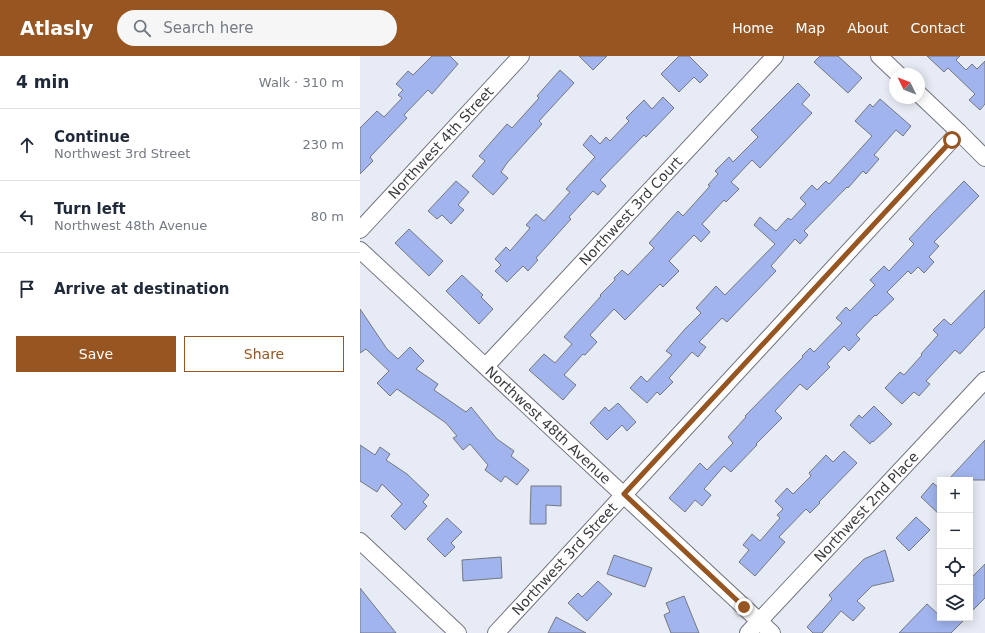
<!DOCTYPE html>
<meta charset="utf-8">
<style>
body{margin:0;font-family:"DejaVu Sans",sans-serif;background:#f6f6f7;color:#1f2937}
.controls{position:absolute;right:12px;bottom:12px;display:grid;overflow:hidden;border-radius:0px;box-shadow:0 2px 10px #0003}
.controls button{width:36px;height:36px;display:grid;place-items:center;padding:0;border:0;border-bottom:1px solid #e0e1e3;background:#fff;color:#1f2937;font:20px sans-serif}
.compass{position:absolute;left:529px;top:12px;width:36px;height:36px;border-radius:50%;background:#fff;box-shadow:0 2px 10px #0003;rotate:313deg}
.stop{position:absolute;width:12px;height:12px;margin:-9px;border:3px solid #965521;border-radius:50%;background:#fff}
.stop.end{background:#965521;border-color:#fff;box-shadow:0 1px 4px #0008}
.list{margin:0;padding:0;list-style:none}
h2{display:flex;justify-content:space-between;align-items:center;height:52px;margin:0;padding:0 16px;font-size:17px}
h2 small{font-size:13px;font-weight:400;color:#747a83}
.list li{display:grid;grid-template-columns:26px 1fr auto;gap:12px;align-items:center;box-sizing:border-box;height:72px;padding:0 16px;border-top:1px solid #e0e1e3}
.list b{display:block;font-size:15px;white-space:nowrap}
.list p{margin:0;font-size:13px;white-space:nowrap;color:#747a83}
.list em{font-size:13px;font-style:normal;color:#747a83}
.actions{display:flex;gap:8px;padding:12px 16px}
.actions a{flex:1;padding:9px 0;border:1px solid #965521;border-radius:0px;text-align:center;font-size:14px;color:#965521}
.actions .main{background:#965521;color:#fff}
.icon{flex:none;width:22px;height:22px;fill:none;stroke:currentColor;stroke-width:2;stroke-linecap:round;stroke-linejoin:round}
.map{position:relative;flex:none;width:625px;height:577px;overflow:hidden}
header{display:flex;align-items:center;gap:24px;box-sizing:border-box;height:56px;padding:0 20px;background:#965521;color:#fff}
header strong{font-size:19px}
nav{display:flex;gap:22px;margin-inline-start:auto;font-size:14px}
.search{width:280px;height:36px;background:#f6f6f7;display:flex;align-items:center;gap:10px;box-sizing:border-box;padding:0 14px;border-radius:22px;color:#747a83;font-size:15px}
main{display:flex}
aside{flex:1;background:#fff}
.map>svg:first-child{display:block}
</style>
<header>
<strong>Atlasly</strong>
<div class="search"><svg class="icon" aria-label="search" viewBox="0 0 24 24"><circle cx="10" cy="10" r="6"/><path d="M15 15l6 6"/></svg>Search here</div>
<nav><a>Home</a><a>Map</a><a>About</a><a>Contact</a></nav>
</header>
<main>
<aside>
<h2>4 min<small>Walk · 310 m</small></h2>
<ul class="list">
<li><svg class="icon" aria-label="ahead" viewBox="0 0 24 24"><path d="M12 20V5M6 11l6-6 6 6"/></svg><div><b>Continue</b><p>Northwest 3rd Street</p></div><em>230 m</em></li>
<li><svg class="icon" aria-label="left" viewBox="0 0 24 24"><path d="M17 20v-9H6M10 6l-5 5 5 5"/></svg><div><b>Turn left</b><p>Northwest 48th Avenue</p></div><em>80 m</em></li>
<li><svg class="icon" aria-label="arrive" viewBox="0 0 24 24"><path d="M6 21V4h12l-3 4 3 4H6"/></svg><div><b>Arrive at destination</b></div></li>
</ul>
<div class="actions"><a class="main">Save</a><a>Share</a></div>
</aside>
<div class="map">
<svg width="625" height="577" viewBox="0 0 625 577">
<rect width="100%" height="100%" fill="#e7ebf5"/>
<!-- building -->
<path fill="#a1b4ed" stroke="#74777f" d="M72 0H90L98 8 72 38 68 34 44 59 47 62 10 101 13 105 0 118V72L17 55 24 61 42 42 38 39 43 34 36 28 48 15 53 19Z
M219 0H247L233 14Z
M319 0H329L348 19 340 27 334 21 319 36 301 18Z
M460 0H478L502 22 488 37 454 6Z
M567 0H600L596 4 606 14 612 8 617 13 625 5V48L620 54 609 44 615 38 588 12 584 16Z
M200 14 214 27 179 65 182 68 147 107 141 116 148 122 133 139 112 120 125 105 119 100 147 68 152 72 179 42 177 40Z
M438 27 450 39 442 48 452 57 400 112 392 104 371 126 379 133 366 146 364 144 342 168 350 176 341 186 334 179 309 205 319 215 303 231 300 228 265 264 254 253 230 279 237 286 225 299 223 298 204 319 216 329 203 344 169 314 184 298 195 307 212 288 204 281 241 240 240 239 255 224 254 222 262 214 268 219 294 192 289 187 318 155 323 160 350 130 348 129 358 118 355 115 369 101 373 106 398 81 391 74Z
M303 41 314 52 286 81 284 79 240 124 246 130 238 139 233 135 209 161 211 163 176 202 178 204 168 215 163 210 147 226 135 215 141 209 135 203 146 191 150 195 170 172 166 169 176 158 184 165 210 136 206 133 235 101 223 89 231 79 240 88 246 81 250 85 269 65 266 62 284 44 292 53Z
M520 43 551 70 543 80 536 74 514 99 519 103 506 118 503 115 488 132 487 131 444 175 448 179 440 188 435 183 411 210 416 215 367 266 362 262 339 286 346 291 338 301 332 296 309 322 313 326 300 339 297 336 287 347 270 332 281 320 287 326 312 299 306 295 325 273 341 257 336 252 356 230 365 239 415 188 394 169 400 161 416 175 428 162 431 164 446 148 440 142 452 129 457 134 466 125 469 128 512 80 495 65 510 48 513 51Z
M96 125 109 136 98 149 104 154 91 168 82 159 77 163 68 155Z
M604 125 619 140 574 186 579 190 569 201 574 206 564 217 558 211 551 218 548 215 527 236 534 243 516 260 515 259 496 279 500 283 489 295 484 290 467 308 470 311 447 334 440 328 415 355 422 362 396 388 397 389 371 416 364 410 344 433 351 439 342 450 335 444 325 456 309 442 340 407 347 414 373 387 368 381 386 361 385 360 443 301 442 300 450 292 454 296 482 267 476 262 486 251 490 255 515 229 510 224 524 210 529 215 554 188 549 183 571 159Z
M49 173 83 205 69 220 35 187Z
M102 219 123 239 121 241 133 253 119 268 86 235Z
M625 234V271L600 298 595 294 566 325 570 328 559 340 554 336 542 348 525 332 540 316 544 319 562 299 561 298 578 279 573 274 584 263 591 269Z
M0 253 27 293 38 303 50 291 64 305 56 313 78 328 74 334 106 356 111 351 137 383 154 395 151 400 169 414 157 429 145 420 141 426 125 414 128 409 110 388 103 394 93 382 97 380 86 367 37 333 30 340 17 327 29 315 6 293 0 297Z
M258 347 276 366 267 375 262 369 247 384 230 367 245 351 249 355Z
M514 350 532 368 513 386 512 385 510 388 490 369 499 359 502 362Z
M625 384V424H588Z
M0 389 15 399 20 391 30 398 26 404 47 418 69 439 63 446 67 450 45 474 31 460 42 448 22 428 17 436 0 425Z
M484 395 497 407 459 446 460 447 450 457 446 453 419 481 425 486 395 520 379 506 389 494 383 489 392 478 400 485 420 462 417 459 423 453 415 445 427 432 433 438 451 420 449 417 466 399 473 406Z
M573 427 580 433V459L561 441Z
M171 430H201V450L186 449V468H170Z
M556 461 570 474 549 495 536 482Z
M87 462 102 476 91 487 95 491 85 501 67 483Z
M525 494 534 525 512 530 497 545 505 552 493 565 481 555 462 577H453L447 571 472 543 469 539 504 503Z
M254 499 292 512 285 531 247 518Z
M141 501 142 522 103 525 102 504Z
M625 508V542L610 557V523Z
M238 525 252 538 227 565 208 547 218 537 222 541Z
M0 532 36 577H0Z
M324 540 339 577H311L304 559 310 556 306 547Z
M567 548 580 560V562H606L591 577H539Z
M196 561 226 577H188Z"/>
<g fill="none" stroke-linecap="round" stroke-linejoin="round">
<!-- minor casing -->
<g stroke="#71747d" stroke-width="18">
<g id="minor">
<path d="M519 0 538 18"/>
<path d="M559 38 599 76 625 102"/>
<path id="s1" d="M0 174 161 0"/>
<path id="s2" d="M0 194 412 577"/>
<path id="s3" d="M126 310 415 0"/>
<path d="M0 485 98 577"/>
<path id="s4" d="M136 577 599 76"/>
<path id="s5" d="M388 577 625 324"/>
</g>
</g>
<!-- minor -->
<use href="#minor" stroke="#fff" stroke-width="16"/>
</g>
<g fill="none" stroke-linecap="round" stroke-linejoin="round">
<!-- route -->
<path stroke="#965521" stroke-width="5" d="M384 551 264 438 592 84"/>
</g>
<g text-anchor="middle" dominant-baseline="central" stroke-width="3.5" stroke-linejoin="round" paint-order="stroke">
<!-- street labels -->
<g font-size="14" fill="#393b3f" stroke="#e7ebf5">
<text stroke="none"><textPath href="#s1" startOffset="119">Northwest 4th Street</textPath></text>
<text stroke="none"><textPath href="#s3" startOffset="212">Northwest 3rd Court</textPath></text>
<text stroke="none"><textPath href="#s2" startOffset="257">Northwest 48th Avenue</textPath></text>
<text stroke="none"><textPath href="#s5" startOffset="173">Northwest 2nd Place</textPath></text>
<text stroke="none"><textPath href="#s4" startOffset="101">Northwest 3rd Street</textPath></text>
</g>
</g>
</svg>
<div class="controls">
<button>+</button>
<button>−</button>
<button><svg class="icon" aria-label="locate" viewBox="0 0 24 24"><circle cx="12" cy="12" r="6"/><path d="M12 2v4M12 18v4M2 12h4M18 12h4"/></svg></button>
<button><svg class="icon" aria-label="layers" viewBox="0 0 24 24"><path d="M12 4l9 5-9 5-9-5zM3 14l9 5 9-5"/></svg></button>
</div>
<svg class="compass" viewBox="-18 -18 36 36"><path d="M0-13l5 13h-10z" fill="#e53935"/><path d="M0 13l5-13h-10z" fill="#747a83"/></svg>
<div class="stop" style="left:592px;top:84px"></div>
<div class="stop end" style="left:384px;top:551px"></div>
</div>
</main>
